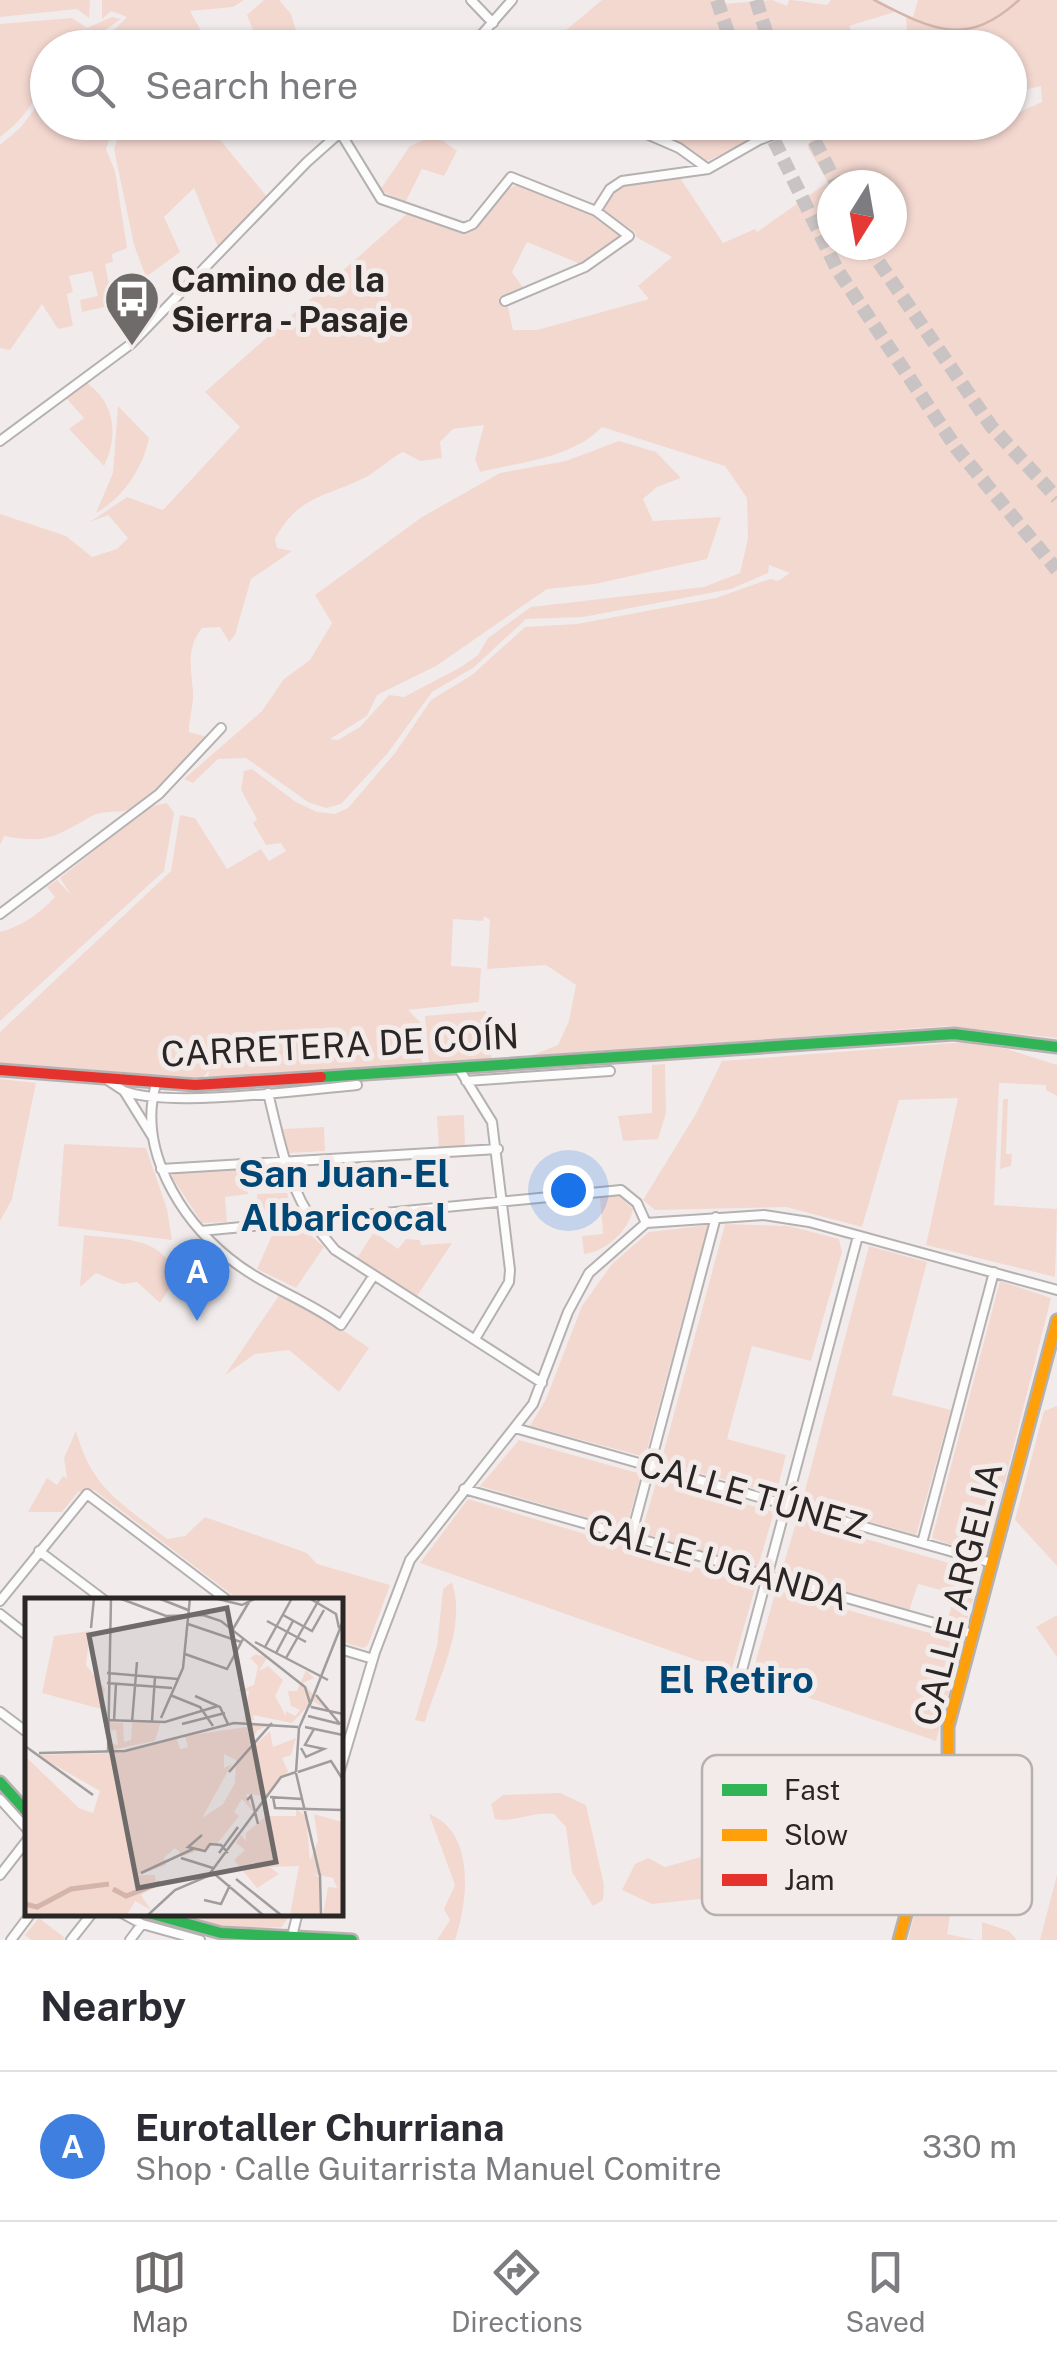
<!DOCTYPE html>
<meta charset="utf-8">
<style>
body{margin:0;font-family:"Public Sans",sans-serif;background:#f7f7f7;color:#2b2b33}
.compass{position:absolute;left:817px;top:170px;width:90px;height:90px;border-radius:50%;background:#fff;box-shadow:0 2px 8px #0004;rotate:191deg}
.you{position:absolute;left:568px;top:1190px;width:35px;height:35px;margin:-25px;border:8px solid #fff;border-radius:50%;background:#1a73e8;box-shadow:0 0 0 15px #1a73e833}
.badge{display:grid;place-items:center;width:65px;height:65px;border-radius:50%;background:#6f6b6a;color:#fff;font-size:32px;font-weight:700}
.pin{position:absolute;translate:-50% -82px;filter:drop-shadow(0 2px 5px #0008)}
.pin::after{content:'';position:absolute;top:52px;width:35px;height:30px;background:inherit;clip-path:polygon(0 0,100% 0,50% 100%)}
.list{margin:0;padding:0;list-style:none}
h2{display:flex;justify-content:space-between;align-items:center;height:130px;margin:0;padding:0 40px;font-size:42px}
h2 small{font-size:32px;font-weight:400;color:#7c7c81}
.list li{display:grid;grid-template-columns:65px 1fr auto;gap:30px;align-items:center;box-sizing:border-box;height:150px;padding:0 40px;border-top:2px solid #e1e1e2}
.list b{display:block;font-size:38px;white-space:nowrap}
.list p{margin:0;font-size:32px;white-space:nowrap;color:#7c7c81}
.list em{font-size:32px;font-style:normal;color:#7c7c81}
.icon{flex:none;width:55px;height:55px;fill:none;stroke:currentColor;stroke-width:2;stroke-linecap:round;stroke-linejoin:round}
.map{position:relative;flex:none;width:1057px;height:1940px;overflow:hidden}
.search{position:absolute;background:#fff;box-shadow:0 2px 8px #0004;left:30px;right:30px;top:30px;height:110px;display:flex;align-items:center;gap:25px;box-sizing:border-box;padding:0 35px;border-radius:55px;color:#7c7c81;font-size:38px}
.sheet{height:280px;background:#fff}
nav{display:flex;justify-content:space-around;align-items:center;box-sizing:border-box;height:140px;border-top:2px solid #e1e1e2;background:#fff;font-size:28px;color:#7c7c81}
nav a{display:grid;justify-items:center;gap:5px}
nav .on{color:#6f6b6a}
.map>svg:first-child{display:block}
</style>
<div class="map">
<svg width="1057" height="1940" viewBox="0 0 1057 1940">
<rect width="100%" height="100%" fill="#f1eceb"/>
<!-- green -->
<path fill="#f3d8d0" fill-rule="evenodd" d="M0 0H90L89 18 77 9 0 17Z
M102 0H244L233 7 190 11 210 47H164L162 42 130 30 107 41 109 47H97L127 17 111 11 102 19Z
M264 0H279L291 14 301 47H260L247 15Z
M602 0H719L722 4 772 0 787 6 789 0C800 0 816 4 827 5L831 0H878L898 11 849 26 860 47H819L807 41 793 47 782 33 757 47H570L565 31Z
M918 0H1057V1038L947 1026 528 1057 558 1045 569 1021 576 985 546 965 487 969 490 920 484 916 483 921 453 919 451 966 481 968 479 1002 408 1010 420 1022 422 1064 208 1079 209 1071 202 1078 0 1063V1032L171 871 180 815 195 818 227 869 261 849 269 861 286 851 281 843 266 845 253 823 257 819 241 790 244 771 252 769 296 802 317 812 335 814 348 808 395 753 431 700 472 675 525 627 577 624 716 598 770 579 778 581 790 573 769 565 768 573 731 589 583 617 526 619 473 668 432 692 387 754 341 804 326 808 308 802 246 758 218 759 193 783 184 779 262 711 284 679 310 660 332 623 315 595 422 517 500 473 566 461 619 441 656 452 681 478 657 487 643 499 653 521 721 517 707 559 595 584 547 589 436 666 377 695 367 716 330 739 338 740 360 727 389 695 404 697 461 667 478 655 488 638 531 607 704 587 740 573 748 538 747 498 725 466 602 427C573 458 520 462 480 472L475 459 484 425 453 429 440 442 442 458 420 461 403 452C389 459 378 471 364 478 323 498 298 496 275 539L277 548 292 551 251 579 235 635 229 642 220 627 202 628C186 648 191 667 193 691 194 704 189 718 189 732L207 737C187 759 162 794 135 808 123 814 104 809 90 817 55 837 47 844 4 836L0 845V514L66 536 92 557 117 549 128 538 108 515 90 522 127 497 163 510 240 427 205 392 408 213C424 218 444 229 461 230 487 232 495 187 521 184L589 212 622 236 583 265 527 242 512 272 524 289 499 297 507 303 513 330H537L649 299 638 286 672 257 636 237 635 232 601 209 621 185 680 178 723 243 755 229 757 232 828 182 808 148 814 130 921 125 980 130 1010 122V116L1042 102 1041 86 1010 93V48L908 47 906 18 913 17ZM832 185H892V245H832Z
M112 17 121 19 92 39 90 47 48 48C48 84 30 115 0 137V24L72 18 87 28Z
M47 93 48 122 90 123 93 130 110 126 112 132 106 149 115 171 127 248 112 254 113 262 105 264 113 305 82 312 80 300 98 296 92 271 69 276 73 292 67 294 73 326 58 329 42 304 10 350 0 348V145L21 127Z
M155 123H221L212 130 268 198 219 250 194 188 164 217 180 252 146 277 134 245 114 149 117 140 142 132Z
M629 123H731L748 142 707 161Z
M435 135 457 151 444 176 422 169 405 203 380 190 410 146Z
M87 383C115 403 119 435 104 466L69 429 84 418 67 399Z
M118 406 149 438C143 468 123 498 96 513L113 473Z
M167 803 174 813 164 871 0 1021V932C22 926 39 914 55 897L47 887 57 880 71 895 60 878 149 807Z
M486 1011 492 1060 429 1064 425 1016Z
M966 1042 1007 1049 1057 1065V1096L1046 1090V1085L999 1083 994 1205 1057 1209 1055 1277 926 1245 958 1098 899 1100 862 1227 786 1207 655 1210 643 1200 697 1112 722 1061Z
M665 1064 666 1113 658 1139 623 1141 618 1116 652 1113V1065Z
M0 1079 36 1083 12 1199 0 1221Z
M1003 1099H1008L1006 1154H1012L1011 1166 1000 1169Z
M464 1115 465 1147 439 1151 437 1116Z
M324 1127 325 1151 289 1153 283 1129Z
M64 1144 146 1148 167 1209 172 1240 58 1226Z
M248 1169V1194L225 1197 227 1222 202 1223 172 1177 174 1173Z
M287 1193 294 1216 259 1219 257 1194Z
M618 1195 633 1209C629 1231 605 1252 584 1254L582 1236 603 1234 600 1196Z
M725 1224 789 1226 839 1239 842 1252 811 1361 752 1346 727 1439 786 1455 776 1494 661 1462Z
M708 1225 645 1457 530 1426 546 1399 582 1306 612 1264 649 1232Z
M304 1229 324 1247 296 1288 257 1269 274 1231Z
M374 1232 398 1249 406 1239 420 1240 421 1245 452 1243 417 1296 357 1258Z
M84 1235C119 1240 159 1235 174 1271L171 1286 160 1303 137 1282 122 1284 96 1273 80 1287Z
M869 1246 927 1262 892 1395 951 1410 916 1535 802 1502Z
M1000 1281 1051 1298 991 1536 974 1531 968 1551 932 1538Z
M280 1294 305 1304 369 1348 339 1392 289 1350 255 1354 225 1375Z
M1057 1406V1566L1015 1520 1044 1411Z
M76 1431C93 1491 121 1502 167 1539L185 1536 205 1517 307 1553 317 1564 390 1585 368 1645 363 1648 340 1641V1600H239L94 1490 78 1492 62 1512H28L47 1478 57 1485 63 1476 67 1478 64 1458Z
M519 1440 641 1474 627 1526 623 1528 480 1486Z
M657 1479 774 1512 758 1567 641 1534Z
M468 1499 756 1585 731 1672 420 1563Z
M797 1519 963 1567 955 1594 973 1599 966 1624 947 1622 955 1594 918 1584 909 1611 781 1574Z
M452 1582C467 1629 438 1677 425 1722L415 1720 437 1646 443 1589Z
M776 1590 962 1642 936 1741 751 1678Z
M1057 1615V1657L1036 1627Z
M560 1793 586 1805 604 1885 603 1900 593 1906 572 1872 566 1827 554 1814C532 1811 516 1823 495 1819L491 1804 503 1795Z
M429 1814C476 1832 468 1902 455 1940H437L450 1920 444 1909 455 1885Z
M747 1844C781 1851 810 1866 845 1871L843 1884 652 1904 622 1890 635 1864 648 1858 665 1867Z
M1057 1875V1940H1040L1042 1932Z
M920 1890 927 1902 951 1910 947 1934 975 1940H908Z
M167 1913H291L282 1927C244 1930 202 1928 167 1913Z
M39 1918 65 1938 63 1940H31L25 1935Z
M982 1922 1009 1931 1017 1940H982Z"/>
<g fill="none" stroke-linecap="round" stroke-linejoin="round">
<!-- stream -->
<path stroke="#d4b4ab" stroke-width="2.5" d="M874 0C931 29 966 49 1019 0"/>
<!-- highway-tunnel -->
<path stroke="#c9c4c3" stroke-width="14" stroke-dasharray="14 7" stroke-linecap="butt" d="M717 0 733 48
M756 0 771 48
M765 122 838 271 957 449 1057 570
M805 122 837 185
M867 245 991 426 1057 498"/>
<!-- street casing -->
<g stroke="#b5b1b0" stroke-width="12">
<path id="street" d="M471 0 493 23
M470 48 512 0
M619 122 679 148 708 169
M846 122H920
M946 122 978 126 987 122
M340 132 381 199 464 228 473 224 511 177 596 211 629 236 585 267 505 301
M596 211 610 189 622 181 708 169 759 140 794 127 830 122
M0 441 131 344 307 162 352 122
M0 914 159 794 221 728
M458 1067 492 1122 510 1270 509 1282 475 1339
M109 1081 124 1091 152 1136
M466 1081 610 1071
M156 1084C137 1149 180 1218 229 1258 263 1286 306 1299 341 1325L374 1275
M124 1091C167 1108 305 1090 357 1085
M268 1093C284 1158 289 1198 335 1250L542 1383
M161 1169 498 1149
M201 1231 621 1190 637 1203 646 1223
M515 1428 992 1563
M464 1489 973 1634
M631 1537 716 1217
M922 1543 994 1272
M39 1551 104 1600
M0 1601 87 1494 227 1600
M0 1614 28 1636
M340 1649 373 1659
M741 1674 858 1236
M0 1712 28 1733
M340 1770 375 1652 410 1560 533 1404 568 1312 589 1273 646 1223 764 1215 809 1222 1057 1290
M0 1799 28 1830
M0 1875 28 1839
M120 1912 142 1924 200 1940
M292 1936 298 1912
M11 1940 32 1912
M71 1940 93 1912
M130 1940 142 1924"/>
</g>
<!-- fast casing -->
<g stroke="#b5b1b0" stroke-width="15">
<path id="fast" d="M321 1077 954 1034 1057 1047
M0 1782 28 1813
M145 1912 221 1933 352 1940"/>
</g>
<!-- slow casing -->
<g stroke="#b5b1b0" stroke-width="15">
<path id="slow" d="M899 1940 948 1760V1727L1057 1320"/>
</g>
<!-- jam casing -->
<g stroke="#b5b1b0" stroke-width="15">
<path id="jam" d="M0 1070 195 1085 321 1077"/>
</g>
<!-- street -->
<use href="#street" stroke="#fdfcfc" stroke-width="8"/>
<!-- fast -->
<use href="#fast" stroke="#30b455" stroke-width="10"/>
<!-- slow -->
<use href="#slow" stroke="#ff9f0a" stroke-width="10"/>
<!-- jam -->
<use href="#jam" stroke="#e5322d" stroke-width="10"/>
</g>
<!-- icons -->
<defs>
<g id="bus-pin" transform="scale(2.875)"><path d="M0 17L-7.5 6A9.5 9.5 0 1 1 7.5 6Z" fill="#6f6b6a" stroke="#f3ebe9"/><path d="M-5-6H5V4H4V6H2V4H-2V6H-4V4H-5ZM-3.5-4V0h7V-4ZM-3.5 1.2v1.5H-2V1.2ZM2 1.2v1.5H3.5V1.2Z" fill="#fff"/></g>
</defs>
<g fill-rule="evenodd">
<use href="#bus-pin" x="132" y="299"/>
</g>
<g text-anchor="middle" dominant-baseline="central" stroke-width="10" stroke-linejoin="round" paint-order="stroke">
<!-- poi labels -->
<g font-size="35" font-weight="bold" fill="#292625" stroke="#f3ebe9" text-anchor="start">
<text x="171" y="279">Camino de la<tspan x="171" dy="40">Sierra - Pasaje</tspan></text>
</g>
<!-- street labels -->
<g font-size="35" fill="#292625" stroke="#f3ebe9">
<text transform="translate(340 1045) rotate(-3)">CARRETERA DE COÍN</text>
<text transform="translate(753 1495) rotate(16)">CALLE TÚNEZ</text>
<text transform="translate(718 1562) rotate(16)">CALLE UGANDA</text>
<text transform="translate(958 1594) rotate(-76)">CALLE ARGELIA</text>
</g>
<!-- neighbourhood labels -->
<g font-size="38" font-weight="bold" fill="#014775" stroke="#f3ebe9">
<text x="344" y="1173">San Juan-El<tspan x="344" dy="44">Albaricocal</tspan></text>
<text x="736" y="1679">El Retiro</text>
</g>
</g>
<!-- overview -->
<g transform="translate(25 1598)">
<rect width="318" height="318" fill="#f1eceb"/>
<path d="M65 33 61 67 80 91 76 111 17 95 29 38ZM231 56 242 60 234 73 243 68 258 82 250 98 261 118V113L270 118 275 112 266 108 263 93H272L281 72 289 80 278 85 301 111 288 103 267 125 228 117 229 122 219 123 224 93H212L229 87 233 68 225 60ZM136 123 130 143 86 152 84 145 93 147 91 132 82 133 81 124 98 125 99 144 106 142 107 125ZM247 125 232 133 221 156 245 133 248 149 271 140 266 157 257 160 263 173 243 198 221 196 230 216 217 201 209 214 214 218 192 246 158 258 150 250 139 260 141 267 113 277H130L131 287 116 297 126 312 110 303 102 317H0V158L54 210 68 215 75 193 12 157 86 155 152 141 155 151 163 149 160 138ZM199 156 211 162 210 185 198 206 177 220 207 166 199 170ZM271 211 281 218 285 263 293 243 289 216 317 224V317H298L303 289 312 290 308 280 288 276 294 279 295 317H265L274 268 245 269 254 276 232 290 209 262 220 252 211 245 216 237 221 243V235L241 218H271Z" fill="#f3d8d0" fill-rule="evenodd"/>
<path fill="none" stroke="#d4b4ab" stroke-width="5" d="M88 291 101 298 135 285M0 306 12 309 46 291 84 286"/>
<path fill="none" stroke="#a19d9c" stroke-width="2.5" d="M94 0 141 18 178 17 196 23 280 89 285 105 274 130M133 0 163 12M189 0 217 7 231 0M284 0 311 16 314 30M258 17 287 33 299 12M242 23 281 44M163 26 216 44M66 30 69 0M208 31 224 4M230 44 303 82M240 49 267 0M251 55 268 23M160 56 202 71 218 41M261 60 295 0M82 75 153 81M82 85 147 90M145 97 175 109 188 128M291 97 315 126M170 98 195 109 203 126M284 109 318 23M286 109 318 116M283 118 315 126M136 120 158 70 165 0M79 122 140 124 193 108M89 123 91 85M127 123 130 79M107 124 112 64M157 126 200 115M280 129 318 137M0 148 68 197M276 150 281 159 299 151 280 147 289 131M83 154 86 0M14 155 100 153 209 125 273 129M204 174 247 125M271 174 274 130M273 174 306 163 318 182M271 175 295 278 296 317M245 199 277 201M248 199 250 210 316 212M222 202 226 198 233 226M177 237 163 249 180 253 185 246 196 247 203 255M194 255 213 229M156 260 188 270M186 273 238 317M116 275 168 251M211 281 256 317M179 302 196 306 205 287M123 317 150 292 183 278 256 179 271 174"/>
<path fill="#6f6b6a" fill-opacity="0.15" stroke="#6f6b6a" stroke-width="5" d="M202 10 251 264 113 290 64 37Z"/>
<rect width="318" height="318" fill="none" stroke="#292625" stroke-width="5"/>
</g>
<!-- legend -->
<rect x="702" y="1755" width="330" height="160" rx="15" fill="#f3ebe9" stroke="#b6b0ae" stroke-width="2.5"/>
<rect x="722" y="1784" width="45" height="12" fill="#30b455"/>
<rect x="722" y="1829" width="45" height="12" fill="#ff9f0a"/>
<rect x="722" y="1874" width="45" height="12" fill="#e5322d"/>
<g font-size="28" fill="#292625">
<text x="784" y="1800">Fast</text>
<text x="784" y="1845">Slow</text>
<text x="784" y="1890">Jam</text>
</g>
</svg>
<svg class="compass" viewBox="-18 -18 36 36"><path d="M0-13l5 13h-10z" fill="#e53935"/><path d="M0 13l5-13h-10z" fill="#7c7c81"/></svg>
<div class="you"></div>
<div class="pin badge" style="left:197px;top:1321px;background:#3f7fe0">A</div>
<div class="search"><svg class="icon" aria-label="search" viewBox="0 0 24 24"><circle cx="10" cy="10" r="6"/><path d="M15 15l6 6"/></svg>Search here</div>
</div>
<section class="sheet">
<h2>Nearby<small></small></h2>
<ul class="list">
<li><span class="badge" style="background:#3f7fe0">A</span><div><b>Eurotaller Churriana</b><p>Shop · Calle Guitarrista Manuel Comitre</p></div><em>330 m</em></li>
</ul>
</section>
<nav>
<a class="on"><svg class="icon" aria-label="map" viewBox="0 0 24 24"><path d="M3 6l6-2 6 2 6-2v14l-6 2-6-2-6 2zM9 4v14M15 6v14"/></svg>Map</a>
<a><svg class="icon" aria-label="directions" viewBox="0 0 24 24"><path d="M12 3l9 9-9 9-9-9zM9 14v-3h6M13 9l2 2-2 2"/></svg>Directions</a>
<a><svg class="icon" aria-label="saved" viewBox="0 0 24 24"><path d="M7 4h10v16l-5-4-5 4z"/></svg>Saved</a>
</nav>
